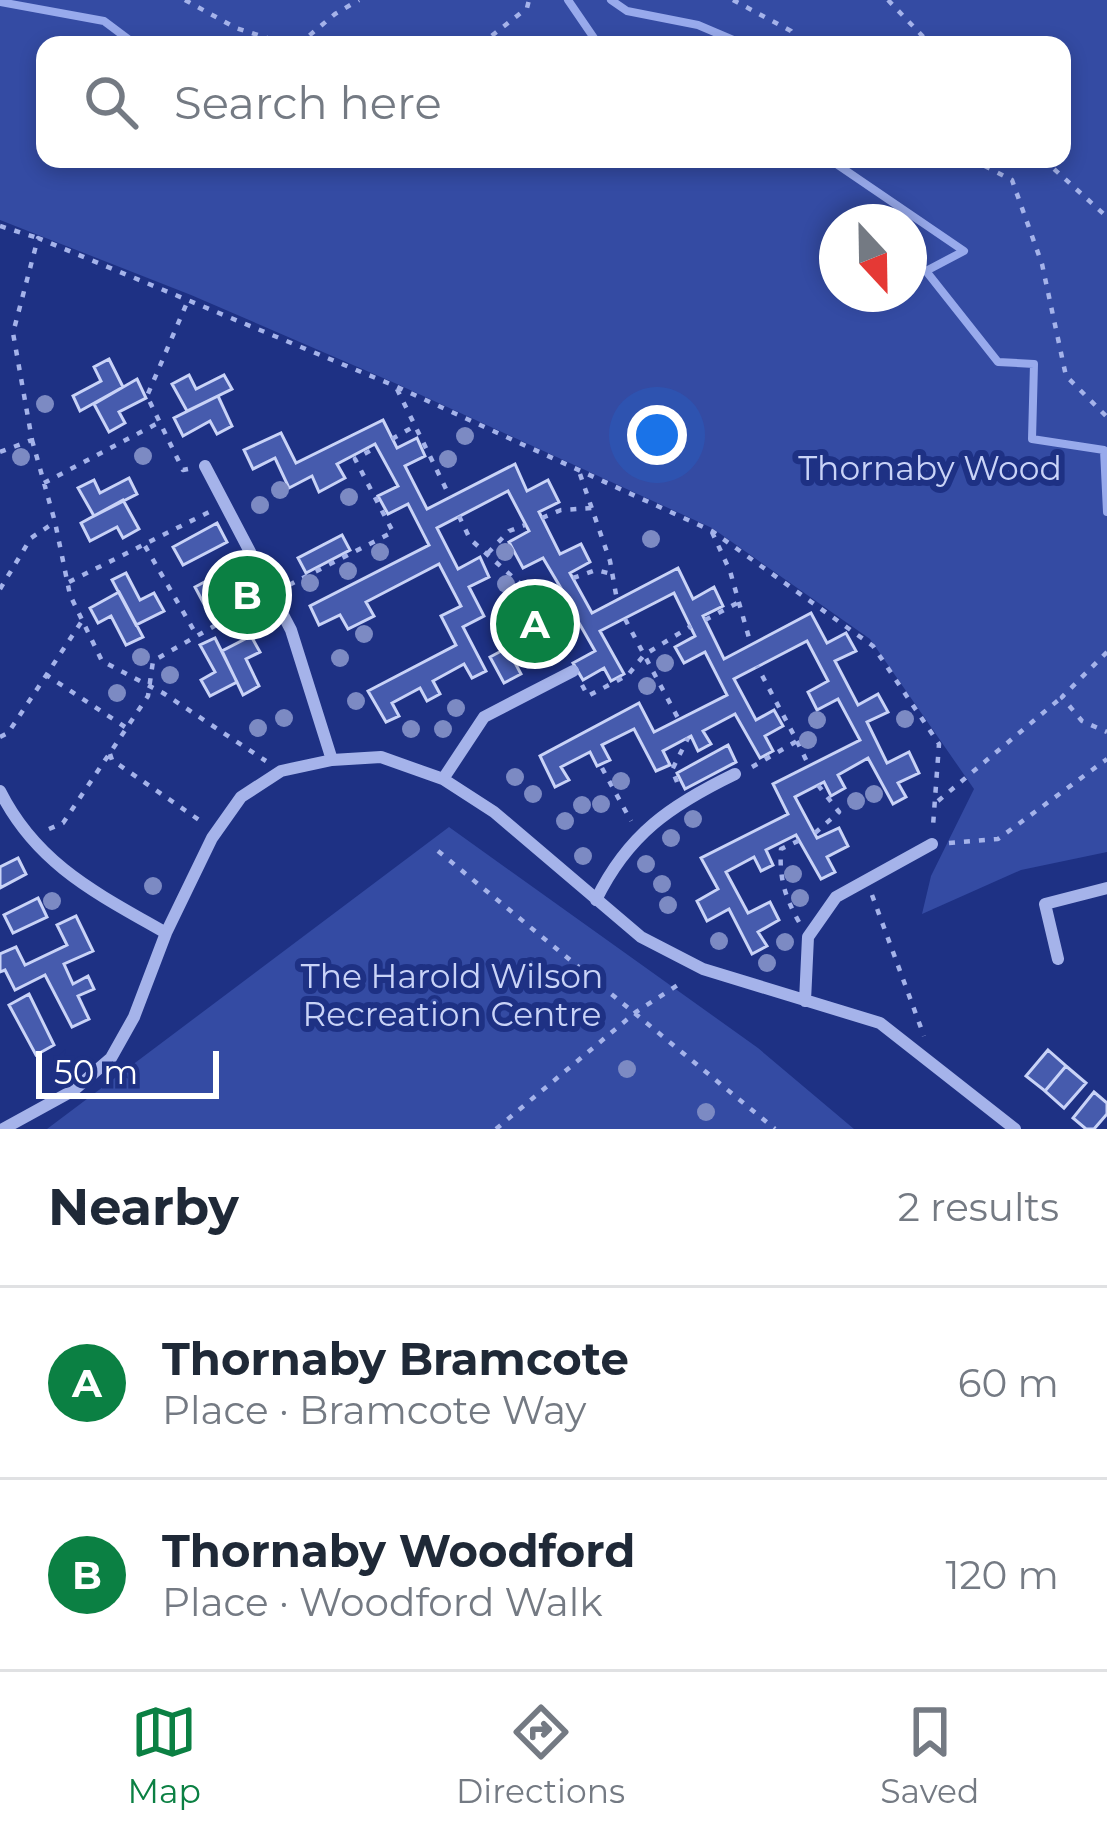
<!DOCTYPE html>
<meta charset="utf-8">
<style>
body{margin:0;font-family:Montserrat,sans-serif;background:#f6f6f7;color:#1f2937}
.compass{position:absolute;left:819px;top:204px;width:108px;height:108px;border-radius:50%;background:#fff;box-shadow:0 6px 18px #0003;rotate:158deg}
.scale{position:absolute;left:36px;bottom:30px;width:183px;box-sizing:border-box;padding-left:12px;border:6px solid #fff;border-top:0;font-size:33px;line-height:42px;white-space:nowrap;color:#fff;-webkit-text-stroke:9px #1e3184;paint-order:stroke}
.you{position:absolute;left:657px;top:435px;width:42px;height:42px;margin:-30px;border:9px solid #fff;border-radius:50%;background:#1a73e8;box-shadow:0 0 0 18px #1a73e833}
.badge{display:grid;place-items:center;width:78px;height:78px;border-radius:50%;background:#0b8043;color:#fff;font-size:39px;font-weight:700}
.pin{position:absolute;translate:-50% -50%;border:6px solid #fff;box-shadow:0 3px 12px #0006}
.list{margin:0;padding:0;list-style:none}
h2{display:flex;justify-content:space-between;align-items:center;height:156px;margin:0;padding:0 48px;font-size:51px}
h2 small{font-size:39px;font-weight:400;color:#747a83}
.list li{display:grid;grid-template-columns:78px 1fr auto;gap:36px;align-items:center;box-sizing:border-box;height:192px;padding:0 48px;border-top:3px solid #e0e1e3}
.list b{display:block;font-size:45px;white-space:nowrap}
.list p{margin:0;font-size:39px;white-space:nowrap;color:#747a83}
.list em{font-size:39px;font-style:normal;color:#747a83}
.icon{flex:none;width:66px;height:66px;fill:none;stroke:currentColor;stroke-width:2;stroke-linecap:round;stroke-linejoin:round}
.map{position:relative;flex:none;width:1107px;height:1129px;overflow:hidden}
.search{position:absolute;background:#fff;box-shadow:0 6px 18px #0003;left:36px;right:36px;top:36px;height:132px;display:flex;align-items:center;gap:30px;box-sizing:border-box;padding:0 42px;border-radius:24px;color:#747a83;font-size:45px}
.sheet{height:540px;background:#fff}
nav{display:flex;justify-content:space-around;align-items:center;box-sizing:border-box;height:168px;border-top:3px solid #e0e1e3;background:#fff;font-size:33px;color:#747a83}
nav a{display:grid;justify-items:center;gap:6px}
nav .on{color:#0b8043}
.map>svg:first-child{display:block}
</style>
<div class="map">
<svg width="1107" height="1129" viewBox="0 0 1107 1129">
<rect width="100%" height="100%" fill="#1e3184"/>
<!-- green -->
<path fill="#344ba3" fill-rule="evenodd" d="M0 0H1107V852L1021 870 922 914 931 876 974 789 870 639 712 528 397 384 191 295 0 220ZM45 45H1062V159H45ZM837 222H909V294H837Z
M449 827 758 1048 854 1129H47Z"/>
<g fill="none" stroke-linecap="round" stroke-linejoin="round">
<!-- stream -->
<path stroke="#98aaec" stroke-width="8" d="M568 0 594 38 590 45
M611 0 627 11 698 25 745 45
M0 2 104 21 136 45
M829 159 964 251 926 271 998 362 1034 364 1032 439 1104 450 1107 512"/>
</g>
<!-- building -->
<path fill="#465bad" stroke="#c9d3f7" stroke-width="3" d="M109 359 123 387 80 411 73 396 101 381 94 367Z
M189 375 196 389 224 375 232 389 187 411 172 384Z
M137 379 146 398 119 412 125 423 109 432 94 404Z
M218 396 232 426 217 434 210 421 183 436 174 418Z
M383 420 397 448 417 438 425 456 405 466 427 509 515 464 527 491 548 480 559 502 539 512 560 554 581 544 590 562 570 573 592 613 678 568 693 599 714 587 723 606 703 616 724 659 811 613 827 643 846 633 856 651 835 661 858 705 878 694 888 712 867 722 887 763 909 752 919 773 898 783 906 797 893 804 868 758 838 775 845 788 831 796 824 782 795 797 817 838 839 828 848 846 827 857 835 872 821 879 796 835 766 850 773 865 761 871 754 857 726 872 748 913 770 902 779 920 758 932 767 946 752 954 729 909 707 921 697 901 718 889 701 858 788 814 773 784 860 740 838 699 817 710 808 692 828 681 807 641 734 679 756 720 774 710 783 726 765 736 773 751 760 758 735 714 703 731 711 744 698 751 691 736 663 751 670 765 656 771 634 729 602 745 610 760 597 766 590 752 561 767 569 780 555 787 540 756 639 703 654 732 727 695 705 652 684 663 675 647 695 636 674 593 600 631 624 674 611 681 604 668 583 680 573 663 595 651 571 609 551 620 541 602 562 590 543 558 523 568 509 542 529 531 508 491 437 528 458 569 480 557 489 577 469 587 484 616 463 627 486 671 472 678 464 664 433 681 440 694 427 701 420 688 392 703 399 716 386 722 368 691 456 645 441 616 461 606 439 564 366 602 374 616 348 629 340 615 319 625 310 606 429 545 408 504 388 514 378 496 398 486 375 444 337 464 345 478 319 492 312 476 289 488 275 458 253 469 244 450 281 433 296 463Z
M129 478 137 494 94 516 78 488 94 480 100 493Z
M123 500 139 529 123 538 117 527 90 541 81 523Z
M217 523 227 542 183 565 173 547Z
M342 535 350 550 306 573 298 558Z
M238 564 248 582 204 604 195 587Z
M126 573 140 600 154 593 164 611 136 625 112 580Z
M249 586 255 599 245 604 238 591Z
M119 592 143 637 126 645 111 616 98 623 90 608Z
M538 614 546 628 531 635 524 621Z
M546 628 560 654 545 662 531 635Z
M251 636 260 652 246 659 259 686 243 695 222 651Z
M215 638 237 682 210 696 201 680 215 672 200 645Z
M507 648 521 674 504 683 490 657Z
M728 745 736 762 685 789 677 773Z
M18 858 26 874 0 888V867Z
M38 898 47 917 13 933 4 915Z
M76 916 93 951 64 964 73 984 88 976 94 989 78 996 89 1019 72 1027 45 975 15 990 5 970 0 972V954L16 947 25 965 67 945 57 925Z
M29 994 54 1045 36 1055 9 1005Z
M1048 1050 1066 1066 1045 1091 1026 1076Z
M1066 1066 1086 1083 1064 1108 1045 1091Z
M1094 1092 1107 1103V1114L1094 1129H1086L1073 1118Z"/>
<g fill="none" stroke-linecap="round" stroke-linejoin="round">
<!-- path -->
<path stroke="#a5b3ea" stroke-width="4.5" stroke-dasharray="6 9" stroke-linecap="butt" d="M185 0 236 28 289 45
M733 0 791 31 801 45
M888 0 931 45
M298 45 335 14 359 0
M480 45 527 8 529 0
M971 159 1012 180 1042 264 1066 376 1107 417
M1043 159 1107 217
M0 226 38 238
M397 389 450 497
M392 439 413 427
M32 440 55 522 70 595 102 661 163 693 266 761
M0 452 32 440 13 333 38 238 395 386 712 531 873 646 939 744 933 826
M188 469 183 470 147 396 189 298
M580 474 610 561 617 600
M44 483 160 422
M459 516 470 539 534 596 565 654
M542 518 561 510 592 508
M712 532 730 571 751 645
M145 546 196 634
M488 553 509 531 525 525
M573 578 596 570 612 574
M69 582 209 512
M289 585 393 532 355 459 377 447
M0 589 31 538 55 522
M625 619 679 720
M705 620 741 601
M511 625 534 596 559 586
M1107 652 1062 697 1082 721 1107 732
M45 674 125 727
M582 685 588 696 628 675 644 655 691 626
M0 737 8 733 82 621
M797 741 809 766
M110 754 112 760 202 822
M752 767 797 741 757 666
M602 768 631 821
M677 782 672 770 688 738
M938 801 1062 697
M49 829 63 823 148 696 153 661 258 601
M815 833 839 812 818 785
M949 843 998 839 1107 759
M438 851 775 1129
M872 895 924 1036
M799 922C785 897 779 878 781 849L800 840
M496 1129 636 1012 684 981"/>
<!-- street -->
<path stroke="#a5b3ea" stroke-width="12" d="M205 466 291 630 332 760
M443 779 484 717 573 671
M0 791C37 865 98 894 166 933
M596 900C628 834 671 805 735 774
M1058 959 1045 904 1107 888
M805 1001 808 937 836 897 932 844
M3 1129 74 1090 111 1058 134 1017 166 933 212 838 241 797 281 771 332 760 381 757 443 779 494 812 641 937 703 969 880 1023 1015 1129"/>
</g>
<!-- trees -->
<g fill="#7c8ac3">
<circle cx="45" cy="404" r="9"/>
<circle cx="465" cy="436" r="9"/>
<circle cx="143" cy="456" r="9"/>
<circle cx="21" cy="457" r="9"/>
<circle cx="448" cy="459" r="9"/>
<circle cx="280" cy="490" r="9"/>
<circle cx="349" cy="497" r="9"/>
<circle cx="260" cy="505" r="9"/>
<circle cx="651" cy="539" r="9"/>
<circle cx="380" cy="552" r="9"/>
<circle cx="505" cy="552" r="9"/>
<circle cx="348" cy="571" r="9"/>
<circle cx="310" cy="583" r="9"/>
<circle cx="506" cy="584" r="9"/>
<circle cx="364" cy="634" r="9"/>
<circle cx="141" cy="657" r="9"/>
<circle cx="340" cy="658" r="9"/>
<circle cx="665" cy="663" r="9"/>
<circle cx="170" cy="675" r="9"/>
<circle cx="647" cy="686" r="9"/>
<circle cx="117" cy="693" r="9"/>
<circle cx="356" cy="701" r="9"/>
<circle cx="456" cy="708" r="9"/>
<circle cx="284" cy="718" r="9"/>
<circle cx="905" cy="719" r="9"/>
<circle cx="817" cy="720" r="9"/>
<circle cx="258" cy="728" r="9"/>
<circle cx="411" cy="729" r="9"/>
<circle cx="443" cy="729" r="9"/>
<circle cx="808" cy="740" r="9"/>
<circle cx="515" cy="777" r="9"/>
<circle cx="621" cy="781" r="9"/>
<circle cx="533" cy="794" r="9"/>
<circle cx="874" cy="794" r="9"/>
<circle cx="856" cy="801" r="9"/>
<circle cx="601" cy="804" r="9"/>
<circle cx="582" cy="805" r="9"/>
<circle cx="693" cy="819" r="9"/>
<circle cx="565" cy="821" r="9"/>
<circle cx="671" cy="838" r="9"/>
<circle cx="583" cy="856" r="9"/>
<circle cx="646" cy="864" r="9"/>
<circle cx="793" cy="874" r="9"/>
<circle cx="662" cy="884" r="9"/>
<circle cx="153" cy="886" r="9"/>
<circle cx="800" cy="898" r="9"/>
<circle cx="52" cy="901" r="9"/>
<circle cx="668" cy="905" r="9"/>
<circle cx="719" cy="941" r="9"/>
<circle cx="785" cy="942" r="9"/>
<circle cx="767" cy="963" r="9"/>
<circle cx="627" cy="1069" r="9"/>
<circle cx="706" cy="1112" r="9"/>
</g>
<g text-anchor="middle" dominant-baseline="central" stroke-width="12" stroke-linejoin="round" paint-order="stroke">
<!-- park labels -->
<g font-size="33" fill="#c9d3f7" stroke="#1e3184">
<text x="930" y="468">Thornaby Wood</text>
<text x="452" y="976">The Harold Wilson<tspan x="452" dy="38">Recreation Centre</tspan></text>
</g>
</g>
</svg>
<svg class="compass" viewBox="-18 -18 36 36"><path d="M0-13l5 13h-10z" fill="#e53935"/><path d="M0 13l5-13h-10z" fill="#747a83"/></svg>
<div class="scale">50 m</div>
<div class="you"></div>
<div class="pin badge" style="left:535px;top:624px">A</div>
<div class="pin badge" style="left:247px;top:595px">B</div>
<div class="search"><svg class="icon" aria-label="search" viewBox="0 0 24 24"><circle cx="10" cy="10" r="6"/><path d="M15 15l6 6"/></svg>Search here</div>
</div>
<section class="sheet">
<h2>Nearby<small>2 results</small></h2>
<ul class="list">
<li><span class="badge">A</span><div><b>Thornaby Bramcote</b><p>Place · Bramcote Way</p></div><em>60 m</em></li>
<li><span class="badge">B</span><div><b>Thornaby Woodford</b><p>Place · Woodford Walk</p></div><em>120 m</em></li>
</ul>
</section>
<nav>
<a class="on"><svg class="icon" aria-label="map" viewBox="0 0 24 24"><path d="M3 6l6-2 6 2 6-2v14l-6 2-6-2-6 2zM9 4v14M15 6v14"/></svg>Map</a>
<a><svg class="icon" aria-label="directions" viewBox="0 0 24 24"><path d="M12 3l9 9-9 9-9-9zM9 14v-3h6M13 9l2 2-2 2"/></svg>Directions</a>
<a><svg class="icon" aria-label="saved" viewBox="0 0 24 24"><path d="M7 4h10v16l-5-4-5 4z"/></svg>Saved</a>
</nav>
